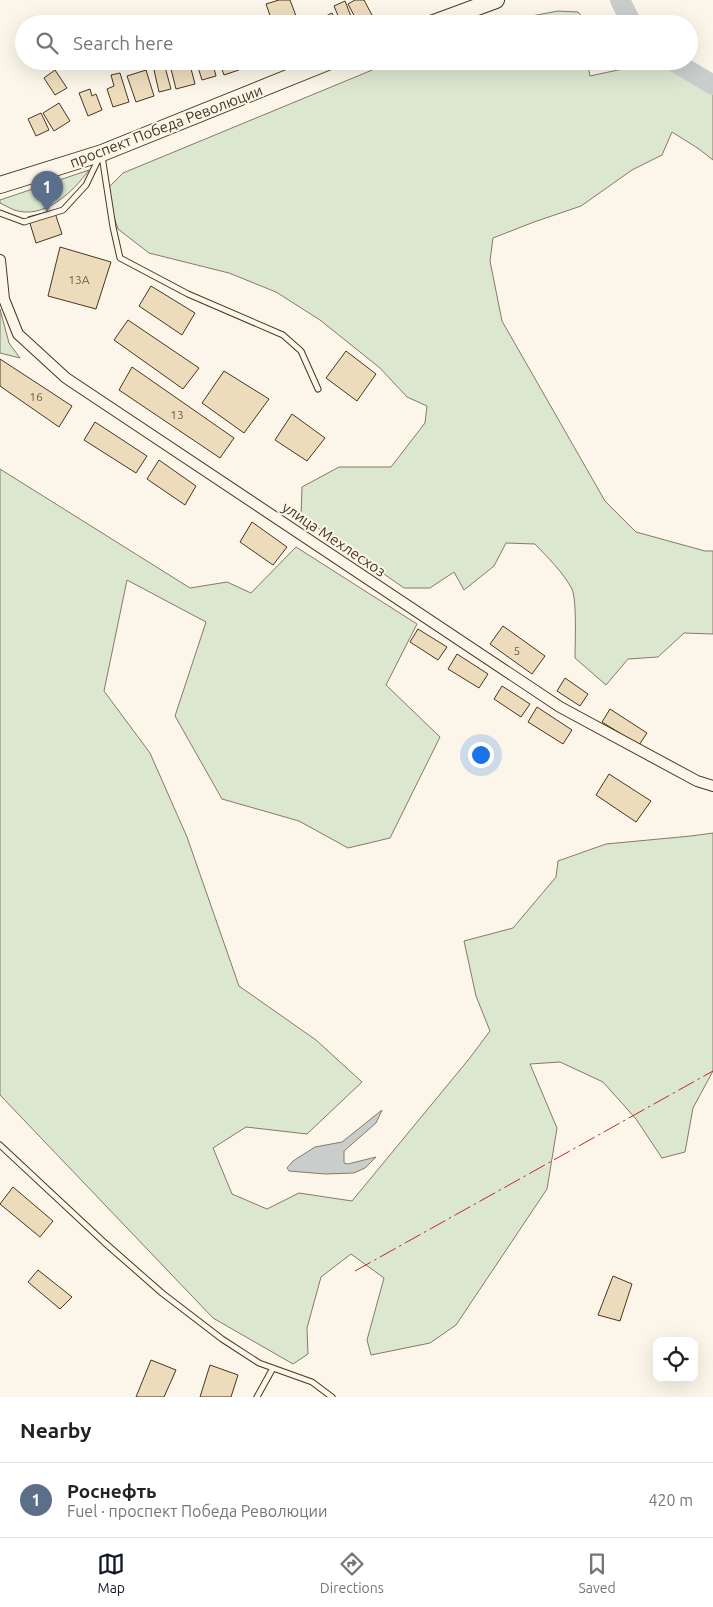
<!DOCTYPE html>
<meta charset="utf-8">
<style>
body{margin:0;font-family:Ubuntu,sans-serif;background:#f6f6f6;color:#222}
.controls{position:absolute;right:15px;bottom:15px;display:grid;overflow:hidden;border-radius:10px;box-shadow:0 5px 20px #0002}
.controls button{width:45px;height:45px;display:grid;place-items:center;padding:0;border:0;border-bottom:1px solid #e0e0e0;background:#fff;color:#222;font:25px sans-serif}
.you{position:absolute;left:480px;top:754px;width:18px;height:18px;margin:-12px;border:4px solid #fff;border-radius:50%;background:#1a73e8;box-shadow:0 0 0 8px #1a73e833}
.badge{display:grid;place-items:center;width:32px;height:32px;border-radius:50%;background:#111827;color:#fff;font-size:16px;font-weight:700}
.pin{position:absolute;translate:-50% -41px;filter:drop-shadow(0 1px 2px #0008)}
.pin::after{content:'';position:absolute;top:26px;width:18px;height:15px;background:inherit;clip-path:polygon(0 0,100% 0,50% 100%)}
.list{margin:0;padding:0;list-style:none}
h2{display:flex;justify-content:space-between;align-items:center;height:65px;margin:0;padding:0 20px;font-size:21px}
h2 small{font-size:16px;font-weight:400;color:#767676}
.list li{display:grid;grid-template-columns:32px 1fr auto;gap:15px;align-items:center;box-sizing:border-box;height:75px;padding:0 20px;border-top:1px solid #e0e0e0}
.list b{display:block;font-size:19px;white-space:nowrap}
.list p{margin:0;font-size:16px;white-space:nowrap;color:#767676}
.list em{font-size:16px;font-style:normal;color:#767676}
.icon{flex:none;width:28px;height:28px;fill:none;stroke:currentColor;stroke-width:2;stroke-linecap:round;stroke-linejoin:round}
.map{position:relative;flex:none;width:713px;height:1397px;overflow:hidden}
.search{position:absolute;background:#fff;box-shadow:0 5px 20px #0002;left:15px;right:15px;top:15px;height:55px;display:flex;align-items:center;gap:12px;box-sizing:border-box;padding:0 18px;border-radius:28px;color:#767676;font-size:19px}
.sheet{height:140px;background:#fff}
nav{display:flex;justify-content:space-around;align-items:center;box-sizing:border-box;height:70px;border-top:1px solid #e0e0e0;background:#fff;font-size:14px;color:#767676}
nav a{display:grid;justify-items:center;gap:2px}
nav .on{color:#111827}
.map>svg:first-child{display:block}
</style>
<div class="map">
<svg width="713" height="1397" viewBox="0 0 713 1397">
<rect width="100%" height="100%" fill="#fbf6e9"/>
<!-- green -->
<path fill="#dce7d0" stroke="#887966" d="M558 11 578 12 588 24H489Z
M394 61H587L590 76 660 61H673L713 85V160L699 149 672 132 662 155 632 170 581 206 534 222 493 238 490 261 502 321 605 501 636 532 705 551H713V634L684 633 658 657 628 659 606 685 575 658C575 644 577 601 572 589 563 572 548 558 535 544L506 543 494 566 464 590 454 572 430 588H404L301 516 302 487 339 467H391L425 423 427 406 407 397 380 368 320 320 276 292 229 273 149 253 118 229 111 208 108 188 123 173Z
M89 170C73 192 44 220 14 210 9 208 5 205 0 203V200Z
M0 309 9 343 20 358 0 353Z
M0 469 190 588 227 582 251 593 296 547 417 624 386 685 440 737 390 838 348 848 299 821 222 799 175 716 206 622 127 580 104 691 150 753 187 837 239 986 316 1040 362 1082 307 1134 246 1127 213 1148 232 1194 267 1209 299 1193 352 1201 469 1059 490 1031 476 996 464 941 513 928 556 877 558 861 606 844 691 836 713 833V1071L693 1108 685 1152 662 1158 636 1119 603 1082 560 1062 530 1064 557 1128 547 1189 456 1325 430 1343 371 1355 367 1340 384 1278 351 1254 321 1277 307 1328 308 1354 293 1364 213 1318 0 1095Z"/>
<!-- water -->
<path fill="#c9cecd" stroke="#887966" d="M382 1110 376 1123 344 1151V1163L348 1164 376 1157 365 1168 354 1173 325 1174 289 1171 287 1168 293 1161 315 1147 342 1142Z"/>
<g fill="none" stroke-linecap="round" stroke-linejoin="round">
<!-- river -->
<path stroke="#c9cecd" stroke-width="20" d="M620 0 632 24
M673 61 713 85"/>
</g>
<!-- building -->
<path fill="#ecdcbc" stroke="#4a3520" d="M279 0H290L299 24H273L266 4Z
M355 0H364L372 15 358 23 348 4Z
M345 1 352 19 341 23 334 6Z
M332 13 338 24H323L320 19Z
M169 61H189L195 84 176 89Z
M196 61H212L216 76 202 80Z
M219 61H236L239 70 224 75Z
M245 61H260L247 66Z
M165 67 171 89 159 92 154 70Z
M55 70 67 88 55 95 44 78Z
M146 70 154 96 136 102 127 76Z
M120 73 129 102 113 107 107 89 114 86 111 75Z
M90 89 92 96 96 94 102 110 88 116 79 93Z
M59 103 70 121 54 131 43 113Z
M41 113 49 130 36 136 28 119Z
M54 210 62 234 36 243 28 217Z
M60 247 111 262 96 309 48 296Z
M151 286 195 313 182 335 139 306Z
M128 320 199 368 183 389 114 340Z
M346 351 376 374 357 401 326 378Z
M0 359 72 406 59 427 0 386Z
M132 367 234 438 220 458 119 390Z
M224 371 269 399 244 433 202 403Z
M292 414 325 438 307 461 275 440Z
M95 422 147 456 136 473 84 440Z
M159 460 196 486 185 505 147 479Z
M252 522 287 547 273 565 240 542Z
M503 626 545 656 532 674 490 644Z
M418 629 447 647 438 660 410 642Z
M457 654 488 674 479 688 448 669Z
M565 678 588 694 580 706 557 691Z
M502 686 530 704 521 717 494 699Z
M537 707 572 730 563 744 528 722Z
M610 709 647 733 639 745 602 722Z
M609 774 651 801 636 822 596 795Z
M13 1187 53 1221 40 1237 0 1204Z
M38 1270 72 1297 60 1309 28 1282Z
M613 1276 632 1284 620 1321 598 1315Z
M151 1360 176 1370 164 1397H136Z
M210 1365 238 1375 231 1397H200Z"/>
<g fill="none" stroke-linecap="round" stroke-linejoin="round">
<!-- lane casing -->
<g stroke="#4a3520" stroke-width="7">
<path id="lane" d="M102 156 113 227 120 258 188 294 283 335 301 351 318 389
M0 213 24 222 63 210 86 185 99 158
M0 1145 105 1243 162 1293 222 1339 259 1363 312 1382 332 1397
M257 1397 273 1368"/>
</g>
<!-- street casing -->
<g stroke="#4a3520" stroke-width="12">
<path id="street" d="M0 260 4 299 18 334 66 378 560 707 697 781 713 786"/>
</g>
<!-- primary casing -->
<g stroke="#4a3520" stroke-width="18">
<path id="primary" d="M431 24 496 0
M0 185 102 153 330 61"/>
</g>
<!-- lane -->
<use href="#lane" stroke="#fbf6e9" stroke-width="5"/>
<!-- street -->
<use href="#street" stroke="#fbf6e9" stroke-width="10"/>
<!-- primary -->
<use href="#primary" stroke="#fbf6e9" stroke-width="16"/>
<!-- power -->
<path stroke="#c62828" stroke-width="1" stroke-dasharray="18 4 2.5 4" stroke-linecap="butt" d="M355 1271 713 1071"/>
</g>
<g text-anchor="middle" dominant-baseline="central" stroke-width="4" stroke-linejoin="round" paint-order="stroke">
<!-- number labels -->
<g font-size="12" fill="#725f47">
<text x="79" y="279">13А</text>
<text x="36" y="396">16</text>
<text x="177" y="414">13</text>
<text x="517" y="650">5</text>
</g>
<!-- street labels -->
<g font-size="15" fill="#4a3520" stroke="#fbf6e9">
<text transform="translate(166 126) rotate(-21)">проспект Победа Революции</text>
<text transform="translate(334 539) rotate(34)">улица Мехлесхоз</text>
</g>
</g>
</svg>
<div class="controls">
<button><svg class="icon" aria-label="locate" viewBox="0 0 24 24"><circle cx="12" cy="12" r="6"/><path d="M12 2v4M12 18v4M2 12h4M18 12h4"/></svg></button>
</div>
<div class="you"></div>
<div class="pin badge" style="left:47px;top:212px;background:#5c6f8a">1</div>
<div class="search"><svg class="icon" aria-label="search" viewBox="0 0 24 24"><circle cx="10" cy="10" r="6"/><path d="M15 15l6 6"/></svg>Search here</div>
</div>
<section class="sheet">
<h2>Nearby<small></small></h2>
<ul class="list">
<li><span class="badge" style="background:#5c6f8a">1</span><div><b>Роснефть</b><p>Fuel · проспект Победа Революции</p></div><em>420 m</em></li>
</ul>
</section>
<nav>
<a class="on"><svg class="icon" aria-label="map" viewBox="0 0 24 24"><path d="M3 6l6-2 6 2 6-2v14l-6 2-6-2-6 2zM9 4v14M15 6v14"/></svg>Map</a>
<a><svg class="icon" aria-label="directions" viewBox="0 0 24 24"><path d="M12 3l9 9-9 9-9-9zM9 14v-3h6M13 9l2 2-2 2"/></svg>Directions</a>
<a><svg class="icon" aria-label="saved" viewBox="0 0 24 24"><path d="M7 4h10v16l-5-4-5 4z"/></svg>Saved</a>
</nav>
